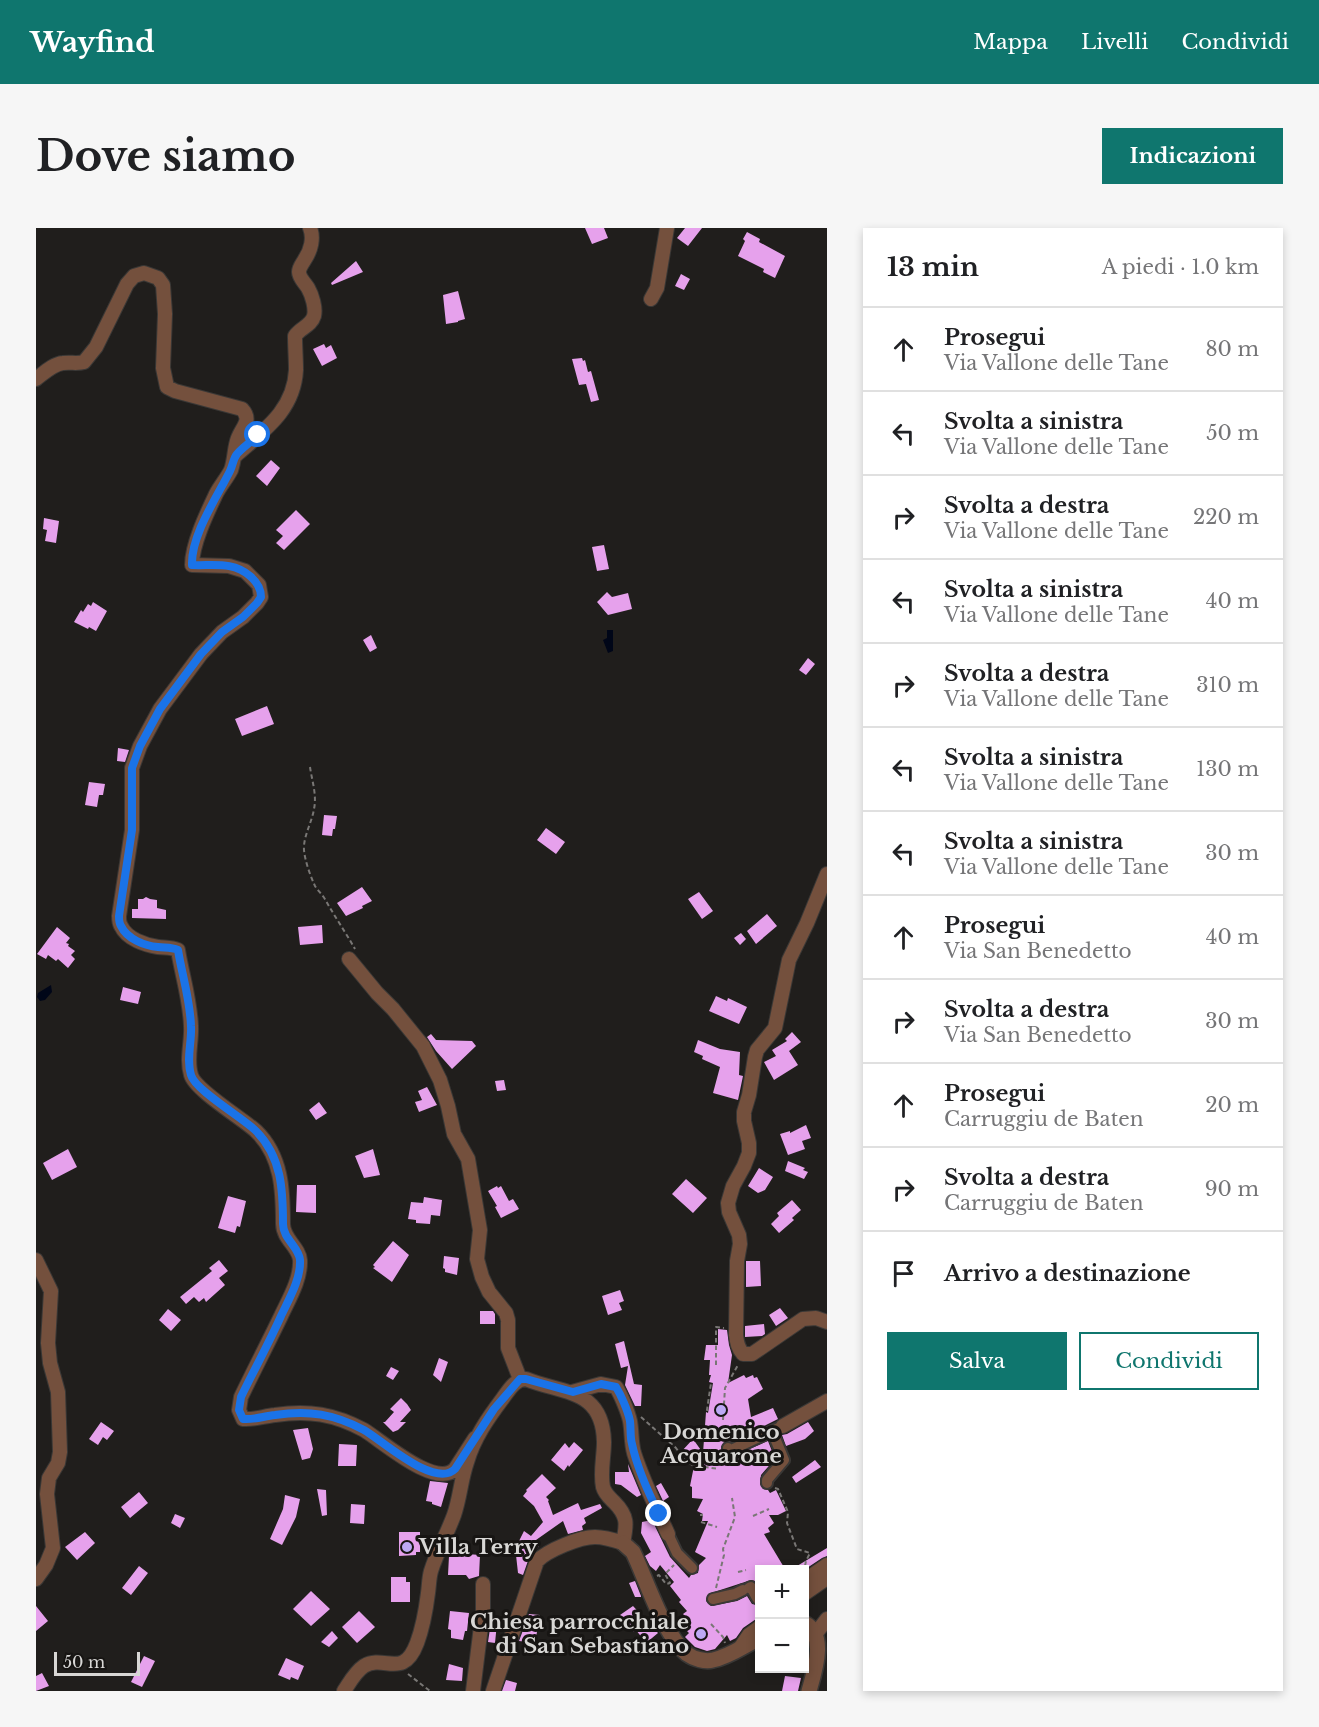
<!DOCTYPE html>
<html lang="it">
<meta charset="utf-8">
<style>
body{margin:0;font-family:"Libre Baskerville",serif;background:#f6f6f6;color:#202124}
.controls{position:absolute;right:18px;bottom:18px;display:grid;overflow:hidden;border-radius:0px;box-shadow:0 3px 9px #0003}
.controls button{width:54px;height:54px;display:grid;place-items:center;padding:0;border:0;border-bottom:2px solid #e0e0e0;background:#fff;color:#202124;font:30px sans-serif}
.scale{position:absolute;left:18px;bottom:15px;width:86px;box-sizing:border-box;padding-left:6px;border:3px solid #d8d7d5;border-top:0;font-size:16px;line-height:21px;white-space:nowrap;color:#d8d7d5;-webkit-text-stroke:4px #171513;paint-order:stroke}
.stop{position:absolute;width:18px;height:18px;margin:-14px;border:4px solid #1a73e8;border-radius:50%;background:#fff}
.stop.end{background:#1a73e8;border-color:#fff;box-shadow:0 2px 6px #0008}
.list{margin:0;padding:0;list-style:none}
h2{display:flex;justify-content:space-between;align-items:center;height:78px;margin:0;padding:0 24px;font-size:26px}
h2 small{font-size:20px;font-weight:400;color:#757577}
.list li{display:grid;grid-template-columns:39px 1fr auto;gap:18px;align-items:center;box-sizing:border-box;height:84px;padding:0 24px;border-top:2px solid #e0e0e0}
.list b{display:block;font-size:22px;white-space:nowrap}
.list p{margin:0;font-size:20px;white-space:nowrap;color:#757577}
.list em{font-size:20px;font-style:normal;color:#757577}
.actions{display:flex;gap:12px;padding:18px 24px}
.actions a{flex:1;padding:14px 0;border:2px solid #0f766e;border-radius:0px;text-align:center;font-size:21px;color:#0f766e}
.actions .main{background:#0f766e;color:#fff}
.icon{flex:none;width:33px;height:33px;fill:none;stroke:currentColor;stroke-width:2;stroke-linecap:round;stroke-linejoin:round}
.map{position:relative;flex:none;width:791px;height:1463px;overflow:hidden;border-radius:0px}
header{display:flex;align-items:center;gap:36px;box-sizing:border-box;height:84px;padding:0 30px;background:#0f766e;color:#fff}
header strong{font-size:28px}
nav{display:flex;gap:33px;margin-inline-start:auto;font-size:21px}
.intro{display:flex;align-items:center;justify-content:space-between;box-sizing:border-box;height:144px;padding:0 36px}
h1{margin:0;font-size:42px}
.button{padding:15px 27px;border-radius:0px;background:#0f766e;color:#fff;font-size:21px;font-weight:700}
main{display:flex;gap:36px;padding:0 36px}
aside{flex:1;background:#fff;border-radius:0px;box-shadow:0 3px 9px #0003}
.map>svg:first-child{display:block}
</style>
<header>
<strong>Wayfind</strong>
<nav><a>Mappa</a><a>Livelli</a><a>Condividi</a></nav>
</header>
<div class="intro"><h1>Dove siamo</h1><a class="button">Indicazioni</a></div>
<main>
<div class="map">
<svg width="791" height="1463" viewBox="0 0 791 1463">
<rect width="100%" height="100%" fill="#201e1c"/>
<!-- water -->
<path fill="#000618" d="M571 402H577V423L572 425 567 412 571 410Z
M15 757 16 764 9 772 4 773 1 769 2 765Z"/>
<!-- building -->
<path fill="#e6a1ec" d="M549 0H568L572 10 556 16Z
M649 0H666L652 18 641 10Z
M711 4 724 11 723 14 749 28 739 50 727 44 728 41 702 28 709 13 707 11Z
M320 33 327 44 296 57 295 55Z
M645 46 654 51 648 62 639 58Z
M422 63 429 91 422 93V94L410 96 407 67Z
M288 116 290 120 295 117 301 130 286 138 277 121Z
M546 130 547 133 549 132 552 144 555 143 563 172 555 174 550 156 543 157 536 131Z
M235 232 244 240 231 258 220 248Z
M260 282 274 296 248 322 240 315 247 308 240 302Z
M8 290 23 293 20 315 9 313 11 302 7 301Z
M568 317 573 341 561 343 556 319Z
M571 364 576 369 592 365 596 381 572 387 561 374Z
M57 374 71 383 60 403 53 399 52 401 38 394 45 382 47 384 52 376 55 378Z
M335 407 341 420 334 424 327 412Z
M772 430 779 436 770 447 763 442Z
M231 478 238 496 206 508 199 491Z
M82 520 93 522 89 534 81 533Z
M53 554 69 556 67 567H63L61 579 49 577Z
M288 587 301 588 299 601H297L296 608 286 607Z
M510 600 529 614 520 626 501 612Z
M326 659 336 673 326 678 327 680 310 688 301 675Z
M663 664 677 683 666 691 652 671Z
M110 669 114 671 121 672V680L130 682V691L96 690V681H102V671H107Z
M731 686 741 698 720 716 711 703Z
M286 697 287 715 264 717 262 699Z
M21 699 34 710 30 715 33 716 32 718 39 723 35 727 39 731 32 740 22 731 20 733 12 727 10 731 1 726Z
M705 705 710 711 704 717 698 710Z
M87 759 105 764 102 776 84 772Z
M680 768 691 773 692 770 711 779 703 796 673 783Z
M756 804 765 814 753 823 762 837 738 852 728 834 740 828 736 822 751 813 749 811Z
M395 806 400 812 436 813 440 818 416 841 400 823 391 809Z
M662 812 684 821 704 824 703 847 707 848 702 872 677 865 684 839 666 831 667 828 658 824Z
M468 852 470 862 461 863 459 853Z
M391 859 401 877 383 884 379 874 386 872 382 863Z
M283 874 291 885 280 892 273 882Z
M770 897 775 910 766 913 769 921 752 927 744 906 754 903V905Z
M32 921 41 939 16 952 7 935Z
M337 921 344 947 328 950 319 928Z
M752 933 769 940 767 942 772 944 768 951 749 943Z
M723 940 737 949 729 962 722 965 712 958Z
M650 951 671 970 657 985 636 966Z
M261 957H280V985L260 984Z
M461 958 462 960 465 958 473 973 477 971 483 981 465 990 459 979 461 978 452 963Z
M192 968 210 973 204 999 201 998 199 1005 182 1000Z
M388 969 406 972 404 988 395 987 394 996 380 995V992L372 991 375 974 387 975Z
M756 972 765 982 756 990 758 992 743 1005 735 996 743 988 741 985Z
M357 1013 373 1027 356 1054 337 1040 339 1039 337 1037Z
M408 1028 423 1030 421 1047 409 1044V1041L407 1040Z
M183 1032 192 1043 183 1050 189 1057 170 1074 168 1070 163 1074 158 1069 150 1076 144 1069 176 1043 173 1040Z
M710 1033H724L725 1058 710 1059Z
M584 1062 588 1073 583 1075 586 1082 572 1087 566 1068Z
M744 1080 752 1090 740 1098 733 1087Z
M132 1081 145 1092 135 1103 123 1092Z
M444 1083H457L459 1086V1096H444Z
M728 1096 729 1106 726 1108 709 1109V1098Z
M682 1101 691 1102 693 1117 696 1127 692 1155 708 1147 710 1150 717 1147 718 1150 721 1149 727 1161 712 1171 715 1189 737 1180 742 1191 696 1214 689 1213 685 1219 688 1228 693 1230 732 1213 739 1231 725 1247 724 1256 727 1261 732 1262 734 1265 740 1262 750 1283 742 1287H733L738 1295 732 1300 734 1304 728 1306 749 1341H723V1359L719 1353 715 1352 672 1366 670 1373 675 1378 701 1373 711 1368 716 1376 723 1377V1389L707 1400 700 1410 694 1413 691 1407 679 1421 671 1423 659 1419 649 1409 653 1405 647 1399 649 1388 647 1386 651 1383 643 1374 645 1372 634 1358 638 1354 624 1337 620 1343 614 1338 609 1328 615 1324 605 1305 606 1294 616 1292 634 1329 653 1350 655 1347 662 1345 663 1337 670 1330 659 1324 672 1293H666L667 1286 661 1283 667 1271 656 1270V1259L654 1258 658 1238 645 1224 657 1211 667 1225 670 1184 672 1185 677 1155 673 1154 675 1147H673L674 1132H668L670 1117H682Z
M588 1113 598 1156 606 1157 605 1178H599L589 1157 592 1138 585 1140 579 1116Z
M403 1130 412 1134 405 1154 397 1147Z
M355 1139 363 1143 357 1152 350 1148Z
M365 1170 371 1176 375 1182 364 1194H370L362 1202 357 1204 347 1194H349L358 1184 354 1181Z
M65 1194 78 1203 71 1212 67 1209 62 1217 53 1211Z
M772 1194 778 1203 769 1211 750 1218 746 1207 751 1206Z
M272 1200 277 1221 274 1230 266 1232 257 1202Z
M538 1214 547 1222 533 1239 532 1237 528 1243 515 1232 529 1215 533 1220Z
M303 1216 321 1217 320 1238H302Z
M779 1232 785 1239 760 1255 756 1249Z
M592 1236 605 1267 601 1269 585 1257 579 1256V1244H593Z
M506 1246 520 1260 510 1269 513 1272 512 1273 517 1287 542 1275 545 1282 564 1276 566 1280 548 1290 550 1295 546 1298 547 1302 532 1306 527 1293 500 1312 504 1317 493 1330 487 1347 482 1345 480 1327 489 1326 481 1317 488 1303 495 1308 507 1294 498 1278 487 1268 491 1263 490 1262Z
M394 1253 412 1255 405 1279 396 1276V1274L390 1273Z
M625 1255 633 1269 627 1273 620 1258Z
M281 1261 290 1262 291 1287 286 1288Z
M103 1264 112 1275 94 1290 85 1279Z
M249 1267 264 1271 260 1289 246 1317 234 1311 247 1281Z
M315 1276 329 1277 328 1296 314 1295Z
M139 1286 149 1290 144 1300 135 1295Z
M49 1304 59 1315 41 1332 29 1319Z
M363 1304H384V1324H380V1327L363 1328Z
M791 1320V1328L786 1330 768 1342 756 1341Z
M431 1326 444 1327 443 1348 433 1351 430 1347H412L413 1328H431Z
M103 1338 112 1345 95 1367 86 1360Z
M355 1349H370V1354H374V1374H355Z
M599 1353 605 1368V1369H599L593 1355Z
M275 1363 294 1381 275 1398 257 1381Z
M0 1378 12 1393 0 1403Z
M597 1378 622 1405 610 1415 600 1402 598 1404 584 1387Z
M323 1383 339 1399 321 1415 306 1399Z
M414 1383 433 1385 431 1403H429L427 1412 415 1410V1402L412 1401Z
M493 1386 504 1387 499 1415 483 1413Z
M455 1394 461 1395 459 1415 452 1414Z
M296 1403 302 1410 293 1419 285 1414Z
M108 1428 119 1433 106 1459 95 1454Z
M250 1430 268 1438 262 1452 255 1449 254 1452 242 1447Z
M413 1436 427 1440 426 1453 410 1452Z
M6 1445 13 1458 0 1463V1448Z
M749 1448 765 1450 762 1463H746Z
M470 1452 481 1455 479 1463H466Z"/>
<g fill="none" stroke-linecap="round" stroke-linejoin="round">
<!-- pedestrian casing -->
<g stroke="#3a3836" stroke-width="14">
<path id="pedestrian" d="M692 1220 693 1223 747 1198
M731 1255V1252L748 1232 736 1203
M632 1306 641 1325 656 1340
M713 1360 715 1359 721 1370 724 1369
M677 1371 699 1366 707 1362"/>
</g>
<!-- minor casing -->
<g stroke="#3a3836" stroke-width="16">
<path id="minor" d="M615 71 621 60 631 0
M0 151C8 145 17 136 27 135 35 134 41 136 48 134L60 119 91 56 98 48 108 45 122 50 127 57 129 86 127 140 131 159 139 163 206 181C216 192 207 198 202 210 198 220 199 231 195 242 191 250 184 258 180 266 171 285 156 316 156 337L193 338 209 343 223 357 225 369 221 375 207 389 186 404 165 426 124 481 104 518 96 540V602L83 688C83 691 83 695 85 698 91 711 109 717 122 719 129 720 135 719 142 722 146 747 154 771 155 798 156 814 150 831 155 847 159 862 207 891 220 903 246 928 247 963 247 996 247 1011 263 1019 264 1032 265 1051 253 1071 245 1088 232 1115 218 1142 205 1169L203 1182 207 1191C219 1192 228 1188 239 1187 273 1182 298 1186 328 1202 346 1213 400 1261 419 1241L439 1210
M199 228C227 203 258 183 260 142 260 131 259 119 259 108 264 100 275 98 278 88 280 80 276 67 272 60 269 55 263 50 263 44 263 39 267 35 269 31 275 22 278 10 274 0
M791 646 771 695 753 732 739 800 721 822 719 829 713 867 708 884V893L713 915V925L708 938 697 958 692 975 693 984 703 1007 704 1016 701 1033 700 1107C701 1115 702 1120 707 1126H716L767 1091 780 1090 791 1094
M313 731 341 765 357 781 387 818 404 852 412 878 418 906 432 931 444 1002 441 1031 446 1049 453 1064 470 1085 472 1092V1120L484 1151
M0 1032 15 1063 12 1115 14 1135 22 1164 24 1224 22 1235 13 1250 11 1266 17 1320 10 1337 0 1351
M536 1164 565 1156 580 1159C585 1167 592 1184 594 1193 596 1204 595 1214 598 1225 607 1253 620 1279 632 1306
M747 1198 791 1173
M768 1353 791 1337
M768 1366 791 1350
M781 1404 791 1391
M705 1419 713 1407 724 1399
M308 1463C314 1454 319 1444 328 1438 349 1426 367 1452 381 1415 387 1399 390 1381 392 1365 393 1358 393 1350 395 1343 401 1324 411 1306 418 1287 424 1270 425 1251 431 1234 438 1210 452 1190 467 1170 473 1162 479 1151 490 1151 526 1166 567 1160 568 1214 568 1228 564 1245 567 1259 569 1266 573 1269 578 1274 592 1288 591 1296 587 1315 578 1312 568 1309 559 1309 544 1309 512 1322 501 1333L457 1463
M437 1463 447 1382V1356"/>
</g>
<!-- tertiary casing -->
<g stroke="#3a3836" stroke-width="18">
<path id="tertiary" d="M587 1315 597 1324C611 1353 627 1406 651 1426 658 1431 669 1434 677 1432 693 1429 709 1417 724 1410
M768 1395C791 1406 779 1442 773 1463"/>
</g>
<!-- path -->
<path stroke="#797775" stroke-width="2" stroke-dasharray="4.5 3" stroke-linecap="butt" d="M274 539C276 553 281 567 278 581 276 594 267 609 268 622 269 633 274 647 279 658 282 663 287 667 290 673 299 689 310 705 319 721
M680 1137V1099L688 1100
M672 1182H671L675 1155
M605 1189 640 1220 645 1227 656 1237 683 1241
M687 1192 689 1160 702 1137
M739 1260 742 1261 752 1284 751 1295 761 1321 774 1325 770 1333 769 1338
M664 1287H667
M717 1288 733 1281
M665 1294 681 1299
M724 1338 725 1342
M702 1344 710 1342
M621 1348 623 1347 630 1356 634 1355 629 1346 638 1337
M680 1360 688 1327 687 1321 699 1289 696 1270
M675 1396 687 1409 689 1415
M372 1446 394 1463"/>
<!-- pedestrian -->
<use href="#pedestrian" stroke="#74503d" stroke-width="10"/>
<!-- minor -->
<use href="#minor" stroke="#74503d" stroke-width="14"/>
<!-- tertiary -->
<use href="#tertiary" stroke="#74503d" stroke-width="15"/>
</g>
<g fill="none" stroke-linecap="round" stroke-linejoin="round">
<!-- route -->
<path stroke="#1a73e8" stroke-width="8" d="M222 207C215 214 207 219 201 226 197 231 197 237 194 243 181 269 155 307 156 337 177 338 197 333 214 348 221 354 225 360 225 369L221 375 207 389 186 404 165 426 124 481 104 518 96 540V602L83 688C83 691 83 695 85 698 91 711 109 718 122 719 129 720 135 719 142 722 146 747 154 771 155 798 156 814 150 831 155 847 159 862 207 890 220 903 246 929 247 963 247 996 247 1011 263 1019 264 1032 265 1051 253 1071 245 1088 233 1115 218 1142 205 1169L203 1182 207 1191C219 1192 228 1188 239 1187 273 1182 298 1186 328 1202 347 1213 399 1261 419 1241L458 1181 484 1151H490L537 1164 565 1156 580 1159C585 1167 592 1183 594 1193 595 1201 594 1209 596 1216 601 1240 612 1264 623 1286"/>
</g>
<!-- markers -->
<g fill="#bda9f5" stroke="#171513" stroke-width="2">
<circle cx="685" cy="1182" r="6"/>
<circle cx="371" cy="1319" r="6"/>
<circle cx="665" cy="1406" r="6"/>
</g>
<g text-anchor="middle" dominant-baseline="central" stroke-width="6" stroke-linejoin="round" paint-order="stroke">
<!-- poi labels -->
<g font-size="21" font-weight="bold" fill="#d8d7d5" stroke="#171513">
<text x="685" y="1204">Domenico<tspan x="685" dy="24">Acquarone</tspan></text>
<text x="383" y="1319" text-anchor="start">Villa Terry</text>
<text x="653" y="1394" text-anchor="end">Chiesa parrocchiale<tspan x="653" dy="24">di San Sebastiano</tspan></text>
</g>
</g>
</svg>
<div class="controls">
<button>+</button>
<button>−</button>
</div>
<div class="scale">50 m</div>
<div class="stop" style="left:222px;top:207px"></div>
<div class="stop end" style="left:623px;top:1286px"></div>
</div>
<aside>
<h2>13 min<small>A piedi · 1.0 km</small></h2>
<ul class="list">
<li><svg class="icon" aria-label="ahead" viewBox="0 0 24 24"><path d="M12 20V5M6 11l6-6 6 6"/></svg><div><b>Prosegui</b><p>Via Vallone delle Tane</p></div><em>80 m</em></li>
<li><svg class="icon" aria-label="left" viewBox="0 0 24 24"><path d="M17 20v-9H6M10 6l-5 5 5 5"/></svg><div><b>Svolta a sinistra</b><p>Via Vallone delle Tane</p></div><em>50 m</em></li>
<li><svg class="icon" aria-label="right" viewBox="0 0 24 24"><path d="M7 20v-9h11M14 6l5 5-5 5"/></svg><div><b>Svolta a destra</b><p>Via Vallone delle Tane</p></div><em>220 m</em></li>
<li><svg class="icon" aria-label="left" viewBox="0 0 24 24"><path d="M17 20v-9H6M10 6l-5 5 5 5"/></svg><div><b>Svolta a sinistra</b><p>Via Vallone delle Tane</p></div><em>40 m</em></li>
<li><svg class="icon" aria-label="right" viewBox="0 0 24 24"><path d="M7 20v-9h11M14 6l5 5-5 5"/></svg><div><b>Svolta a destra</b><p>Via Vallone delle Tane</p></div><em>310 m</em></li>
<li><svg class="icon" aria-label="left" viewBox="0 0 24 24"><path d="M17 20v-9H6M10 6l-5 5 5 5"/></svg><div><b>Svolta a sinistra</b><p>Via Vallone delle Tane</p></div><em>130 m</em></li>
<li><svg class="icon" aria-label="left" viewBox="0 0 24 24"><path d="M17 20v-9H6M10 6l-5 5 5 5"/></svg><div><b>Svolta a sinistra</b><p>Via Vallone delle Tane</p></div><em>30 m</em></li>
<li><svg class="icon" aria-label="ahead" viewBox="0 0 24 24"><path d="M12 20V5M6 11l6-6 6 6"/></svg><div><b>Prosegui</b><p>Via San Benedetto</p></div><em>40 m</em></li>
<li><svg class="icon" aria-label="right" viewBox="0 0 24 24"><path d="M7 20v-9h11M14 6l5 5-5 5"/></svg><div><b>Svolta a destra</b><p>Via San Benedetto</p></div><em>30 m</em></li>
<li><svg class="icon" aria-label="ahead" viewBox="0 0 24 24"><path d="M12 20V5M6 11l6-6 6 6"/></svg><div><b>Prosegui</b><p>Carruggiu de Baten</p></div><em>20 m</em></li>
<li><svg class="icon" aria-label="right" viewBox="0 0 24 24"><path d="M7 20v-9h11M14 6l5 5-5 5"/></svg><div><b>Svolta a destra</b><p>Carruggiu de Baten</p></div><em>90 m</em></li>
<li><svg class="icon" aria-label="arrive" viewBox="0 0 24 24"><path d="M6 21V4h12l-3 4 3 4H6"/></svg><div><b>Arrivo a destinazione</b></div></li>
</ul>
<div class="actions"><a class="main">Salva</a><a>Condividi</a></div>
</aside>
</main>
